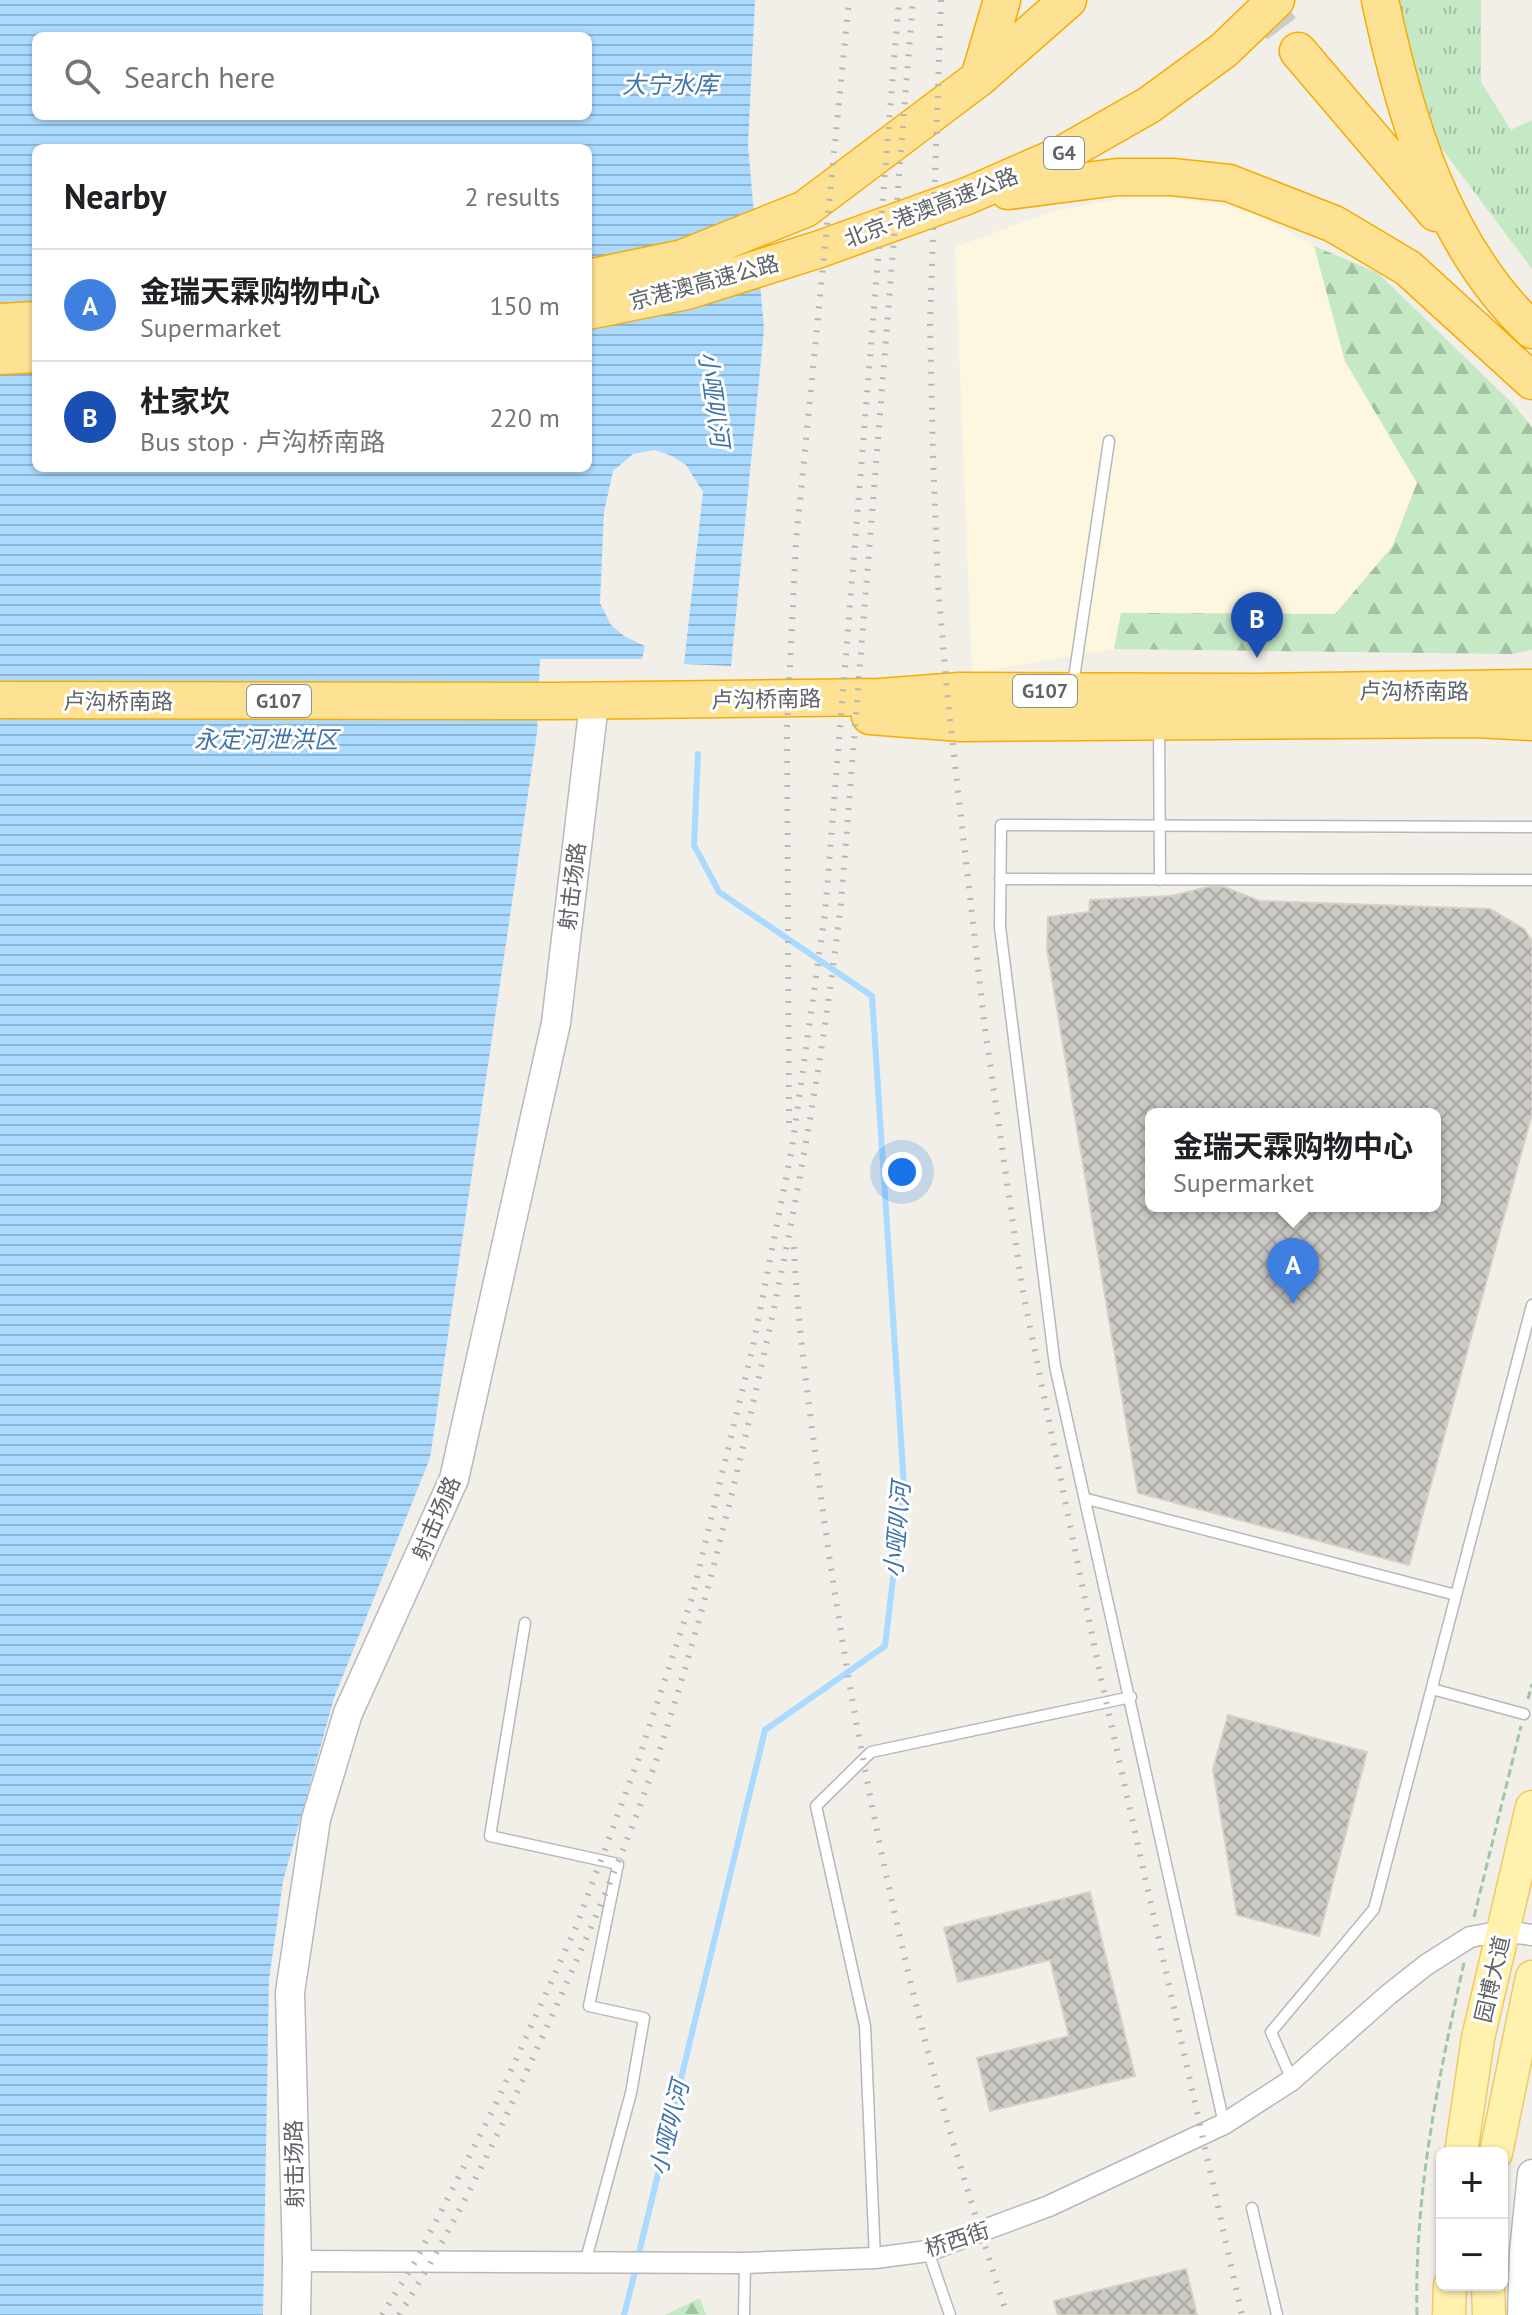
<!DOCTYPE html>
<meta charset="utf-8">
<style>
body{margin:0;font-family:"PT Sans","Noto Sans SC",sans-serif;background:#f2f2f2;color:#202124}
.controls{position:absolute;right:24px;bottom:24px;display:grid;overflow:hidden;border-radius:12px;box-shadow:0 2px 6px #0004}
.controls button{width:72px;height:72px;display:grid;place-items:center;padding:0;border:0;border-bottom:2px solid #e0e0e0;background:#fff;color:#202124;font:40px sans-serif}
.you{position:absolute;left:902px;top:1172px;width:28px;height:28px;margin:-20px;border:6px solid #fff;border-radius:50%;background:#1a73e8;box-shadow:0 0 0 12px #1a73e833}
.badge{display:grid;place-items:center;width:52px;height:52px;border-radius:50%;background:#db2777;color:#fff;font-size:26px;font-weight:700}
.pin{position:absolute;translate:-50% -66px;filter:drop-shadow(0 2px 4px #0008)}
.pin::after{content:'';position:absolute;top:42px;width:28px;height:24px;background:inherit;clip-path:polygon(0 0,100% 0,50% 100%)}
.popup{position:absolute;left:1145px;top:1108px;width:296px;height:104px;box-sizing:border-box;display:grid;place-content:center;border-radius:12px;background:#fff;filter:drop-shadow(0 2px 6px #0005);font-size:26px;white-space:nowrap;color:#757577}
.popup b{font-size:30px;color:#202124}
.popup::after{content:'';position:absolute;left:50%;top:100%;margin-left:-16px;border:16px solid transparent;border-top-color:#fff}
.list{margin:0;padding:0;list-style:none}
h2{display:flex;justify-content:space-between;align-items:center;height:104px;margin:0;padding:0 32px;font-size:34px}
h2 small{font-size:26px;font-weight:400;color:#757577}
.list li{display:grid;grid-template-columns:52px 1fr auto;gap:24px;align-items:center;box-sizing:border-box;height:112px;padding:0 32px;border-top:2px solid #e0e0e0}
.list b{display:block;font-size:30px;white-space:nowrap}
.list p{margin:0;font-size:26px;white-space:nowrap;color:#757577}
.list em{font-size:26px;font-style:normal;color:#757577}
.icon{flex:none;width:44px;height:44px;fill:none;stroke:currentColor;stroke-width:2;stroke-linecap:round;stroke-linejoin:round}
.map{position:relative;flex:none;width:1532px;height:2315px;overflow:hidden}
.search{position:absolute;background:#fff;box-shadow:0 2px 6px #0004;left:32px;top:32px;width:560px;height:88px;display:flex;align-items:center;gap:20px;box-sizing:border-box;padding:0 28px;border-radius:12px;color:#757577;font-size:30px}
.panel{position:absolute;background:#fff;box-shadow:0 2px 6px #0004;left:32px;top:144px;width:560px;height:328px;border-radius:12px}
.map>svg:first-child{display:block}
</style>
<div class="map">
<svg width="1532" height="2315" viewBox="0 0 1532 2315">
<defs>
<pattern id="grass-tufts" width="24" height="20" patternUnits="userSpaceOnUse" patternTransform="scale(2)"><rect width="24" height="20" fill="#c5e8c5"/><path d="M3 7l-1-3M5 7V3M7 7l1-3M15 17l-1-3M17 17v-4M19 17l1-3" fill="none" stroke="#a3c0a4"/></pattern>
<pattern id="forest-firs" width="22" height="20" patternUnits="userSpaceOnUse" patternTransform="scale(2)"><rect width="22" height="20" fill="#c5e8c5"/><path d="M5 1l3.5 6h-7zM16 11l3.5 6h-7z" fill="#a3c0a4"/></pattern>
<pattern id="water-rules" width="6" height="5" patternUnits="userSpaceOnUse" patternTransform="scale(2)"><rect width="6" height="5" fill="#aadaff"/><path d="M0 2.5h6" fill="none" stroke="#8eb4d2"/></pattern>
<pattern id="building-cross-hatch" width="8" height="8" patternUnits="userSpaceOnUse" patternTransform="scale(2)"><rect width="8" height="8" fill="#cccac5"/><path d="M0 0l8 8M0 8l8-8" fill="none" stroke="#a9a8a4"/></pattern>
</defs>
<rect width="100%" height="100%" fill="#f1efe8"/>
<!-- commercial -->
<path fill="#fef7e0" d="M1149 194 1247 209 1314 246 1345 361 1417 483 1392 547 1335 614 1121 613 1114 649 972 673 955 247 1057 210Z"/>
<!-- grass -->
<path fill="url(#grass-tufts)" d="M1397 0H1481V82L1511 130 1532 120V269L1427 129Z"/>
<!-- forest -->
<path fill="url(#forest-firs)" d="M1314 246 1378 273 1514 405 1532 427V650L1511 654 1114 649 1121 613 1335 614 1392 547 1417 483 1345 361Z
M700 2298 706 2315H665Z"/>
<!-- water -->
<path fill="url(#water-rules)" fill-rule="evenodd" d="M0 0H755L748 145 764 329 731 666 684 664 703 492 686 465 672 456 654 450 633 454 613 471 604 512 600 603 611 625 624 636 645 646 642 659H540L537 733 430 1458 334 1698 283 1881 269 1980 263 2315H0ZM36 36H588V116H36ZM36 148H588V468H36Z"/>
<g fill="none" stroke-linecap="round" stroke-linejoin="round">
<!-- stream -->
<path stroke="#aadaff" stroke-width="6" d="M638 2257 765 1730 885 1646 904 1486 872 996 719 892 694 845 698 754
M624 2315 636 2268"/>
</g>
<!-- building -->
<path fill="url(#building-cross-hatch)" stroke="#d6d1c6" stroke-width="2" fill-rule="evenodd" d="M1208 887H1224L1260 901 1490 909 1524 929 1532 941V1114L1409 1565 1138 1493 1047 949 1048 917 1089 912 1090 900 1171 896ZM1151 1114H1435V1206H1151Z
M1228 1715 1367 1752 1319 1936 1237 1915 1213 1769Z
M1090 1892 1135 2076 990 2111 977 2058 1069 2036 1050 1960 958 1982 944 1928Z
M1186 2269 1197 2315H1058L1054 2301Z"/>
<g fill="none" stroke-linecap="round" stroke-linejoin="round">
<!-- highway-tunnel -->
<path stroke="#ccccc8" stroke-width="36" stroke-dasharray="36 18" stroke-linecap="butt" d="M1260 0 1298 51"/>
<!-- lane casing -->
<g stroke="#b5b8bc" stroke-width="13">
<path id="lane" d="M1073 685 1109 441
M1159 726 1160 880
M1000 879 1532 880
M1087 1499 1456 1595
M525 1623 490 1836 618 1864 589 2006 644 2018 631 2093 585 2263
M1432 1689 1524 1714
M1292 2080 1271 2032 1374 1909 1532 1305
M1224 2124 1055 1366 1000 927 1001 825 1532 827
M1252 2208 1277 2315
M928 2251 950 2315
M875 2258 865 2026 816 1806 871 1752 1131 1697
M744 2315 745 2263"/>
</g>
<!-- street casing -->
<g stroke="#b5b8bc" stroke-width="23">
<path id="street" d="M297 2261 745 2263 875 2258 928 2251 1049 2206 1224 2124 1292 2080 1388 1995 1426 1965 1470 1937 1503 1931 1532 1935"/>
</g>
<!-- secondary casing -->
<g stroke="#b6babf" stroke-width="31">
<path id="secondary" d="M296 2315 297 2261 290 1992 316 1819 348 1713 454 1479 556 1023 593 712
M1522 2315 1524 2252 1532 2174"/>
</g>
<!-- primary casing -->
<g stroke="#f2c960" stroke-width="35">
<path id="primary" d="M1461 2153 1478 2038 1532 1807
M1496 2153 1532 1977
M1488 2285 1489 2315
M1449 2315 1450 2285"/>
</g>
<!-- highway casing -->
<g stroke="#f9ab00" stroke-width="39">
<path id="highway" d="M1380 0C1405 118 1442 245 1532 330
M1298 51 1436 213
M979 78 1002 0
M1008 191 1117 177H1172L1229 183 1334 224 1408 268 1532 381
M588 278 683 258 805 209 979 78 1068 0
M588 311 687 291 820 249 967 196 1063 154 1149 105 1224 50 1276 0
M0 322 36 320
M0 356 36 354
M0 700 558 701 880 697 960 691 1256 692 1532 688
M870 716 961 723 1476 719 1532 722"/>
</g>
<!-- path -->
<path stroke="#9cc7a9" stroke-width="3" stroke-dasharray="8 4" stroke-linecap="butt" d="M1528 1699 1532 1684
M1474 1917 1521 1726
M1417 2315C1414 2196 1438 2079 1464 1963"/>
<!-- lane -->
<use href="#lane" stroke="#fff" stroke-width="10"/>
<!-- street -->
<use href="#street" stroke="#fff" stroke-width="20"/>
<!-- secondary -->
<use href="#secondary" stroke="#fff" stroke-width="28"/>
<!-- primary -->
<use href="#primary" stroke="#fff2af" stroke-width="32"/>
<!-- highway -->
<use href="#highway" stroke="#fde293" stroke-width="36"/>
<!-- rail -->
<path stroke="#b6b7b8" stroke-width="6" stroke-dasharray="2 10" stroke-linecap="butt" d="M941 0 930 323 933 455 938 584 948 702 984 1021 1022 1287 1100 1674 1242 2315
M789 1123 787 729 796 542 849 0
M794 1247C798 1333 811 1419 822 1505 848 1693 883 1882 932 2067 954 2150 981 2233 1007 2315
M382 2315 415 2262 494 2108 576 1927 641 1752 692 1598 753 1346 792 1148 825 913 899 0
M399 2315C458 2222 504 2122 549 2022 589 1934 628 1844 659 1752 696 1640 725 1526 751 1412 790 1244 821 1074 841 903L913 0"/>
</g>
<g text-anchor="middle" dominant-baseline="central" stroke-width="6" stroke-linejoin="round" paint-order="stroke">
<!-- shield labels -->
<g fill="#fff" stroke="#8f9295" stroke-width="2">
<rect x="1044" y="137" width="40" height="32" rx="6"/>
<rect x="1013" y="675" width="64" height="32" rx="6"/>
<rect x="247" y="685" width="64" height="32" rx="6"/>
</g>
<g font-size="20" font-weight="bold" fill="#5f6368">
<text x="1064" y="153">G4</text>
<text x="1045" y="691">G107</text>
<text x="279" y="701">G107</text>
</g>
<!-- street labels -->
<g font-size="22" fill="#5f6368" stroke="#fff">
<text transform="translate(931 207) rotate(-21)">北京-港澳高速公路</text>
<text transform="translate(704 282) rotate(-15)">京港澳高速公路</text>
<text x="1414" y="691">卢沟桥南路</text>
<text transform="translate(766 699) rotate(-1)">卢沟桥南路</text>
<text x="118" y="701">卢沟桥南路</text>
<text transform="translate(572 886) rotate(-83)">射击场路</text>
<text transform="translate(436 1518) rotate(-67)">射击场路</text>
<text transform="translate(1492 1979) rotate(-77)">园博大道</text>
<text transform="translate(294 2164) rotate(-91)">射击场路</text>
<text transform="translate(957 2239) rotate(-18)">桥西街</text>
</g>
<!-- water labels -->
<g font-size="24" font-style="italic" fill="#4174aa" stroke="#fff">
<text x="670" y="84">大宁水库</text>
<text transform="translate(714 399) rotate(82)">小哑叭河</text>
<text x="266" y="739">永定河泄洪区</text>
<text transform="translate(897 1530) rotate(-85)">小哑叭河</text>
<text transform="translate(669 2128) rotate(-76)">小哑叭河</text>
</g>
</g>
</svg>
<div class="controls">
<button>+</button>
<button>−</button>
</div>
<div class="you"></div>
<div class="pin badge" style="left:1293px;top:1304px;background:#3f7fe0">A</div>
<div class="popup"><b>金瑞天霖购物中心</b>Supermarket</div>
<div class="pin badge" style="left:1257px;top:658px;background:#1a4fb4">B</div>
<div class="search"><svg class="icon" aria-label="search" viewBox="0 0 24 24"><circle cx="10" cy="10" r="6"/><path d="M15 15l6 6"/></svg>Search here</div>
<section class="panel">
<h2>Nearby<small>2 results</small></h2>
<ul class="list">
<li><span class="badge" style="background:#3f7fe0">A</span><div><b>金瑞天霖购物中心</b><p>Supermarket</p></div><em>150 m</em></li>
<li><span class="badge" style="background:#1a4fb4">B</span><div><b>杜家坎</b><p>Bus stop · 卢沟桥南路</p></div><em>220 m</em></li>
</ul>
</section>
</div>
